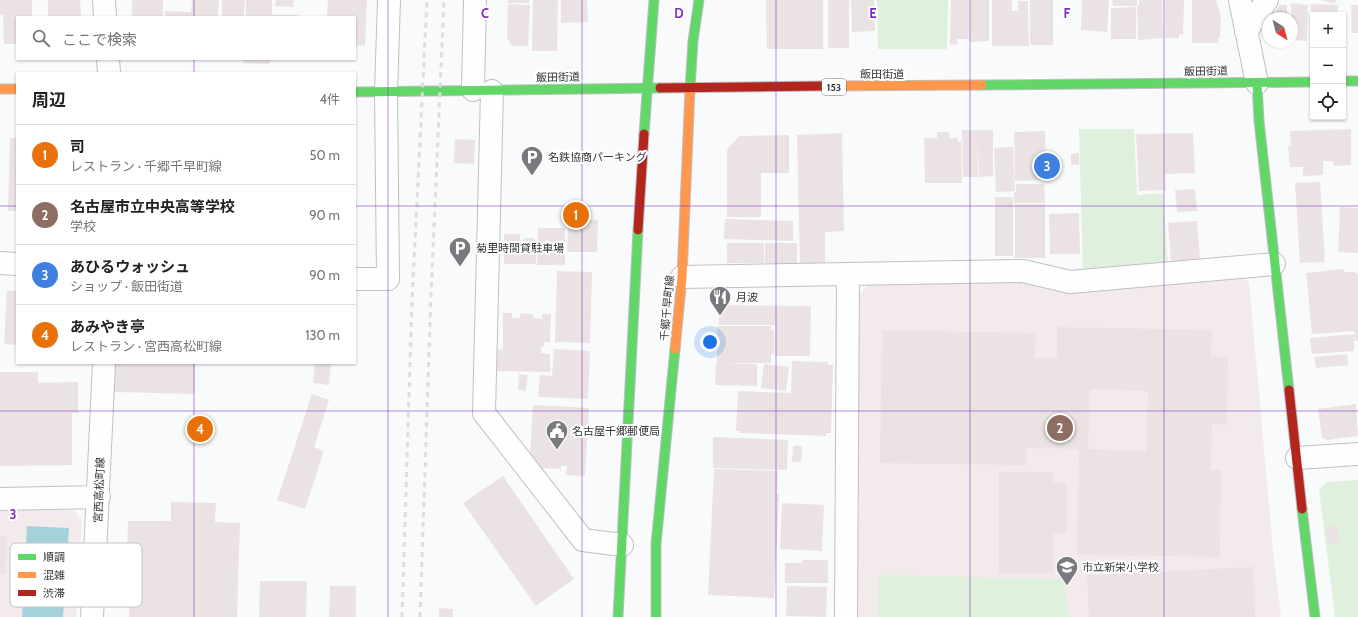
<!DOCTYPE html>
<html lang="ja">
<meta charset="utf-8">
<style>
body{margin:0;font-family:Cabin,"Noto Sans JP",sans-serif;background:#f6f6f6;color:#222}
.controls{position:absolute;right:12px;top:12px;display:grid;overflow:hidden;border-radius:0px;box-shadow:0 1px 3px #0004}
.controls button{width:36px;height:36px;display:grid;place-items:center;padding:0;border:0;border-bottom:1px solid #e0e0e0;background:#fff;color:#222;font:20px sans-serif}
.compass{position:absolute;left:1262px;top:12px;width:36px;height:36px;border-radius:50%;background:#fff;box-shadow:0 1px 3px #0004;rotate:144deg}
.you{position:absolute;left:710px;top:342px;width:14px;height:14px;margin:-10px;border:3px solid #fff;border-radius:50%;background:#1a73e8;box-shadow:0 0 0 6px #1a73e833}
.badge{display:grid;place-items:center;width:26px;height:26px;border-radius:50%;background:#787a7d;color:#fff;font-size:13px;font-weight:700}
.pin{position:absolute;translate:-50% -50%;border:2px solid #fff;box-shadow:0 1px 4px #0006}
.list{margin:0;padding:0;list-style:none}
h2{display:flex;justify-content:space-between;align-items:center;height:52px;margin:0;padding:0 16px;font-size:17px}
h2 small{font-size:13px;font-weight:400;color:#767676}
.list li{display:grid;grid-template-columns:26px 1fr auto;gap:12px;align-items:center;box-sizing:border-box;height:60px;padding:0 16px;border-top:1px solid #e0e0e0}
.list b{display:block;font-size:15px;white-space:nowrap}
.list p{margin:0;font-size:13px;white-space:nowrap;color:#767676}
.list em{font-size:13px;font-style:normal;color:#767676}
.icon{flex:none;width:22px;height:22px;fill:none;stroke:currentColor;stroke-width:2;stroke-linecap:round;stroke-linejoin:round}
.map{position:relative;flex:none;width:1358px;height:617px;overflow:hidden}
.search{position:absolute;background:#fff;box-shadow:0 1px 3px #0004;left:16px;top:16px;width:340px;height:44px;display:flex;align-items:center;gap:10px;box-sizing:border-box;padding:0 14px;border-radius:0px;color:#767676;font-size:15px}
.panel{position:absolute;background:#fff;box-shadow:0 1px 3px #0004;left:16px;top:72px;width:340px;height:292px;border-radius:0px}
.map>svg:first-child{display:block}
</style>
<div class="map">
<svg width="1358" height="617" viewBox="0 0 1358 617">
<rect width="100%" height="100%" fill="#f9fafc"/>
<!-- education -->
<path fill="#f3eaec" d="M1240 276 1249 282 1274 560 1281 617H857L858 296 871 282 1012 279 1071 293Z
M0 510H74L82 521 76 617H0Z"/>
<!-- green -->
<path fill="#dff0dc" d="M877 0H948L947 49H878Z
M1079 129H1134L1137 195 1163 193 1168 266 1083 275Z
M1358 480V617H1335L1319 490 1327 482Z
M879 575 1064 579 1069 617H878Z"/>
<!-- water -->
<path fill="#a5d2da" d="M27 526 69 528 63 617H22Z"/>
<!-- building -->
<path fill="#ebe3e3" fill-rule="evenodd" d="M0 0H32V17H17V44H4L3 14 0 15Z
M48 0H80L81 17H48Z
M132 0H163V17H132Z
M192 0H219L218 17H165V11L191 12Z
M222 0H245L244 17H222Z
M246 0H272V15H298V17H246Z
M276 0H294L293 7 275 6Z
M328 0H367L365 46 355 45V17H327Z
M508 0H529V3H508Z
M533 0H558L557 51H532Z
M561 0H587L588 22 561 23Z
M766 0H823V49H767Z
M828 0H849V48H828Z
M851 0H874L875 31 852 32Z
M951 0H969V39H957V45L950 44Z
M970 0H989V41L970 42Z
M992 0H1012V11H1018V1H1028L1029 46H992Z
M1030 0H1053V45H1030Z
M1082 0H1109L1107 32 1081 30Z
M1112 0H1137V6H1113Z
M1139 0H1162L1163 38 1138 40 1137 6H1139Z
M1165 0H1184L1183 35 1179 34V38H1165Z
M1192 0H1216L1221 16 1220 38H1218V43H1192Z
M1321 0H1336L1335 4Z
M1291 3 1308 5 1307 41 1292 40Z
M508 4 530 5 528 46H512L507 38Z
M1311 4 1338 5V15H1313V40H1310Z
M1279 5H1287V18H1273Z
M1351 5H1358V33H1352Z
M1136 7V39H1111V8Z
M1268 29V39L1264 37Z
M243 59H270V64L243 63Z
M1351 129V165L1334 166 1333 161H1323V175L1303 176V167H1290L1288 146H1291L1290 131Z
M962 130H993V176L979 177 977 132 978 177H963Z
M1045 131 1046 180 1015 181 1014 132Z
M937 132H949V138H958V142L961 141 962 183H925L924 138H937Z
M842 133 844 231 825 232V263H800L797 135Z
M1193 133 1195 173 1165 174 1166 190 1139 191 1136 134Z
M789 135V173H761V217H727V150L739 136Z
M10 138H17V211H8Z
M455 139 475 140 474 164 454 163Z
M1013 147 1015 191 996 192 994 148Z
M1079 153V165H1071V154Z
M1320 182 1325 262 1300 263 1295 183Z
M1016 184H1044L1045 203H1014V192H1016Z
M1195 189 1197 211 1177 212 1175 190Z
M995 197H1013V256H995Z
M1015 204H1045V258H1015Z
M1340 207 1358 208V253L1338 252Z
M1079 213 1080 254H1050L1049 214Z
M568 219 598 220 597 252H567Z
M725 219 793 221V241L724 239Z
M1197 221 1200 259 1171 261 1168 223Z
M538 228H565V265H537Z
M504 234H520V245H522V241L526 238H533L536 242V264H504Z
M727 243H764V263H727Z
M765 243H797V264L765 263Z
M1344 269V272H1356V274H1358V341H1355L1354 331 1312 334 1306 273Z
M557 271 592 272 590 343 555 342Z
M7 290 17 291V345L4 344Z
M719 305 811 306 810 356H775V325H719Z
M503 313H512V318H520V313L533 314V318L542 319V314H551L550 342H544V347H541V353L550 354V372L496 371 497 350 503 349Z
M717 326H771V330H774V354H771V363H717Z
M1057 327 1212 330 1211 357 1228 358 1227 425 1212 424 1211 470H1221L1220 557 1077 555 1079 449 1026 448V465L880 463 882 330 1036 333 1035 358H1057ZM1090 389 1148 391 1146 451 1088 449Z
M1354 334V351L1312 354 1310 338Z
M554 349 590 351 588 399 538 397 540 375 552 376Z
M1347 354 1348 365 1316 368 1314 357Z
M792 361 828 362V365H833L831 433H826V436L740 433V431H736L738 391 791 393Z
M114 363H195V394L114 392Z
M315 363H331L329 385 313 383Z
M716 363 757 364V386L715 385Z
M764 364 789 367 786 391 761 388Z
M0 372H38V383L78 382V413H72V465L0 466Z
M519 374 528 375 526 391 518 390Z
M312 394 329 400 314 447 324 451 305 509 277 500Z
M1356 404 1358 436 1327 440 1322 438 1318 409Z
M533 405 589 408 585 476 566 475 567 466H561V469L540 468 530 458Z
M713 437 788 440 787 470 713 468Z
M793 446H802L801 462H792Z
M714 469 778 471 777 494H779L774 598 708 595Z
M999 472H1053V483H1067V533H1053V573H999Z
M503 476 574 579 536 606 463 503Z
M171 502 216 503 215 522 240 523 237 617H129L130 588H126L128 521H171Z
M782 503 824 505 822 551 780 549Z
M1338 526 1340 543 1328 544 1326 527Z
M0 536 7 537 6 574H0Z
M802 560H828V583H785V563H802Z
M1254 567 1255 617H1089L1087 575Z
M260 581H307L306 617H259Z
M330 586H356V617H329Z
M787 586 827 587 826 617 786 616Z
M439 608 453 609V617H439Z"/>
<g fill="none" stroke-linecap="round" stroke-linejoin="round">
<!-- street casing -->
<g stroke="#bfc0c3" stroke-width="24">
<path id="street" d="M104 0 105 17
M1240 0 1257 83
M1246 32 1267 0
M108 59 109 73
M473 90 475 0
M492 91 484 413 583 540 622 545
M0 263 17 264
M682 277 1023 271 1070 282 1274 264
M355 279H388L386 93 389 0
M1297 458 1358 454
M0 499 99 497
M92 617 104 363
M846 617 848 274"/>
</g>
<!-- fast casing -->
<g stroke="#bfc0c3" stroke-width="11">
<path id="fast" d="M1343 81H1358
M1257 83 1259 121 1289 390
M982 85 1313 82
M690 89 693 41 699 0
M355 92 660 88
M644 134 654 0
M1302 509 1315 617
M618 617 638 230
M656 617V544L675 349"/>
</g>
<!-- slow casing -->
<g stroke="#bfc0c3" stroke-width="11">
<path id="slow" d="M820 86 982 85
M0 89H17
M675 349 682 277 690 89"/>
</g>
<!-- jam casing -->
<g stroke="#bfc0c3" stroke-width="11">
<path id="jam" d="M660 88 820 86
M638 230 644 134
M1289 390 1302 509"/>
</g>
<!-- street -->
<use href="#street" stroke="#fefeff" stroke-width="22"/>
<!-- fast -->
<use href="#fast" stroke="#63d668" stroke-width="9"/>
<!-- slow -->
<use href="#slow" stroke="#ff974d" stroke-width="9"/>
<!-- jam -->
<use href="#jam" stroke="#b3261e" stroke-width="9"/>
<!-- rail -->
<path stroke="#ddd" stroke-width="3" stroke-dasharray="5 5" stroke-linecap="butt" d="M402 617 412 301 427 0
M420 617 431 295 444 0"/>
</g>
<!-- grid -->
<path fill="none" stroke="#7b2cbf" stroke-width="1" stroke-opacity="0.55" d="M194 0V17M388 0V617M582 0V617M776 0V617M970 0V617M1164 0V617M194 59V73M0 206H17M355 206H1358M194 363V617M0 411H1358"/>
<!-- icons -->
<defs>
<g id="parking-pin" transform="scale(1.15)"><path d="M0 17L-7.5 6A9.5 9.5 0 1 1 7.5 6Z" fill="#787a7d" stroke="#fff"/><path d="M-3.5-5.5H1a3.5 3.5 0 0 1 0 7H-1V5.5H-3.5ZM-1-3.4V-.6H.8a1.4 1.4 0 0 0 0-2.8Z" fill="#fff"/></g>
<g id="restaurant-pin" transform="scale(1.15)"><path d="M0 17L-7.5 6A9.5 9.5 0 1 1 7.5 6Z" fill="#787a7d" stroke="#fff"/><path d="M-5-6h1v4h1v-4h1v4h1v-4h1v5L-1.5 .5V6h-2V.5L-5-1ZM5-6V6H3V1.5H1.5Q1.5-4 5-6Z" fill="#fff"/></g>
<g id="civic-pin" transform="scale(1.15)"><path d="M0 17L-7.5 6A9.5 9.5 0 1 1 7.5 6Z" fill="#787a7d" stroke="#fff"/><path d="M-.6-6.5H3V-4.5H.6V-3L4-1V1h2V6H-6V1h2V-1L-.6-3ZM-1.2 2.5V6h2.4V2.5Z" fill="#fff"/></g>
<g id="school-pin" transform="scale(1.15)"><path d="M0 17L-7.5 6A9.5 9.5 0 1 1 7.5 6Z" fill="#787a7d" stroke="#fff"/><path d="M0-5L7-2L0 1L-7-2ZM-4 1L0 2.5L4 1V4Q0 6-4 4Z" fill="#fff"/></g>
</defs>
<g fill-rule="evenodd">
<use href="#parking-pin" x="532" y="157"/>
<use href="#parking-pin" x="460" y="248"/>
<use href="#restaurant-pin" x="720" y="297"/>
<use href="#civic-pin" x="557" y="431"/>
<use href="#school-pin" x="1067" y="567"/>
</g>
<g text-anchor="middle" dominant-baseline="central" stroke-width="4" stroke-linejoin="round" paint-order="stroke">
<!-- shield labels -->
<rect fill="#fff" stroke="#707274" stroke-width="1" x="822" y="79" width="24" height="16" rx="3"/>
<g font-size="10" font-weight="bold" fill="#333538">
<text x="834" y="87">153</text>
</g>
<!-- street labels -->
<g font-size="11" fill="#333538" stroke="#fff">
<text transform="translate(1206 71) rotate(-1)">飯田街道</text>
<text x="882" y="74">飯田街道</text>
<text transform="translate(558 77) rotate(-1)">飯田街道</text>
<text transform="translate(667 308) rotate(-85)">千郷千早町線</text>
<text transform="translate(99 490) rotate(-88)">宮西高松町線</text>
</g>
<!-- poi labels -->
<g font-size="11" fill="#333538" stroke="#fff" text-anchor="start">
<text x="548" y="157">名鉄協商パーキング</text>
<text x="476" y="248">菊里時間貸駐車場</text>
<text x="736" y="297">月波</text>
<text x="572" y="431">名古屋千郷郵便局</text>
<text x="1082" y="567">市立新栄小学校</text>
</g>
</g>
<!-- legend -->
<rect x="10" y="543" width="132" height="64" rx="6" fill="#fff" stroke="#c2c2c3" stroke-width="1"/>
<rect x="18" y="554" width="18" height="6" fill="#63d668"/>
<rect x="18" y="572" width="18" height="6" fill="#ff974d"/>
<rect x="18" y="590" width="18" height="6" fill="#b3261e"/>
<g font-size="11" fill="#333538">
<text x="43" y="561">順調</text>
<text x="43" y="579">混雑</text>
<text x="43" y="597">渋滞</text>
</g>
<g font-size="13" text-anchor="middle" font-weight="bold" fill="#7b2cbf" stroke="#fff" stroke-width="4" stroke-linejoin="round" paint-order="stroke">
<text x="485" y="18">C</text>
<text x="679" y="18">D</text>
<text x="873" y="18">E</text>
<text x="1067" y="18">F</text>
<text x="13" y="519">3</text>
</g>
</svg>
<div class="controls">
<button>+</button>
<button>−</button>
<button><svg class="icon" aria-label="locate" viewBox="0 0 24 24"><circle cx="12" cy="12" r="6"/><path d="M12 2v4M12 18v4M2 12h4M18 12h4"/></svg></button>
</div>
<svg class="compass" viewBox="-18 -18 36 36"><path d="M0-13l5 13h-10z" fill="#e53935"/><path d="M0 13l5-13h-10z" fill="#767676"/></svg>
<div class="you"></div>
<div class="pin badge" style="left:576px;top:215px;background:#e8710a">1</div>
<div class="pin badge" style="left:1060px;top:428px;background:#8d6e63">2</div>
<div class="pin badge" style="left:1047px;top:166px;background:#3f7fe0">3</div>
<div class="pin badge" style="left:200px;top:429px;background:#e8710a">4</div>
<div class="search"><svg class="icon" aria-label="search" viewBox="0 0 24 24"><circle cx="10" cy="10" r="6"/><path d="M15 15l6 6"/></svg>ここで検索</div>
<section class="panel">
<h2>周辺<small>4件</small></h2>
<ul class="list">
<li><span class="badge" style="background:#e8710a">1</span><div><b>司</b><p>レストラン · 千郷千早町線</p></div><em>50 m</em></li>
<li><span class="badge" style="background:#8d6e63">2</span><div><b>名古屋市立中央高等学校</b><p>学校</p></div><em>90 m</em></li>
<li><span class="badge" style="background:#3f7fe0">3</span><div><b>あひるウォッシュ</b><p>ショップ · 飯田街道</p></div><em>90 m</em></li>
<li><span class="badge" style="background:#e8710a">4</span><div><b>あみやき亭</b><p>レストラン · 宮西高松町線</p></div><em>130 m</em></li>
</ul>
</section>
</div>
